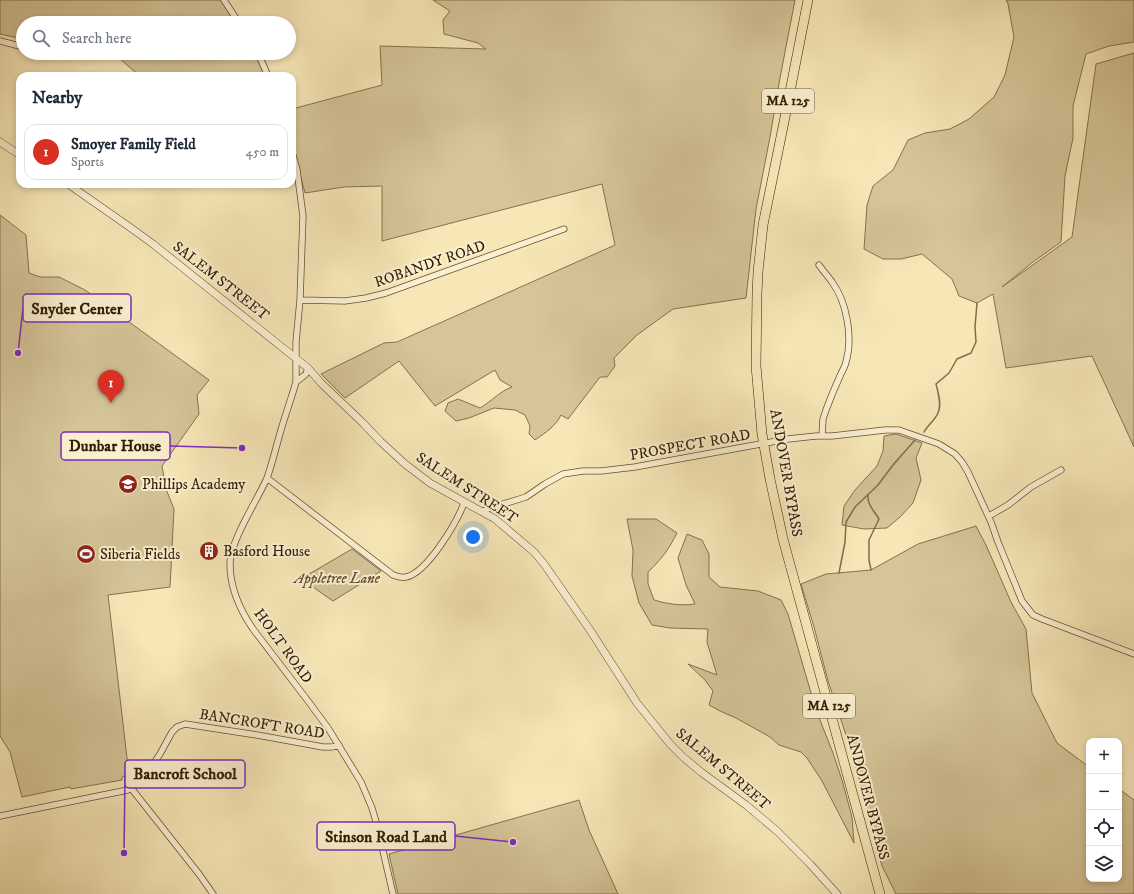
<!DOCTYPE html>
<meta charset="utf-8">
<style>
body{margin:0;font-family:"IM FELL DW Pica",serif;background:#f2f2f3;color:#1f2937}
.controls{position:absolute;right:12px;bottom:12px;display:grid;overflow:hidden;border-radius:8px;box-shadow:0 2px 6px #0003}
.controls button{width:36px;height:36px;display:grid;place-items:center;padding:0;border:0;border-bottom:1px solid #e0e1e3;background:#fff;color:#1f2937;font:20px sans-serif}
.you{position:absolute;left:473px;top:537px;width:14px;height:14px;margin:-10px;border:3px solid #fff;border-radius:50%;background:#1a73e8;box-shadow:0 0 0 6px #1a73e833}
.badge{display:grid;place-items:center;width:26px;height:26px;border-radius:50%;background:#d93025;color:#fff;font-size:13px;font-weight:700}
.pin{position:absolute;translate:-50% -33px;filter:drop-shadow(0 1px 2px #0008)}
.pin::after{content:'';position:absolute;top:21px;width:14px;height:12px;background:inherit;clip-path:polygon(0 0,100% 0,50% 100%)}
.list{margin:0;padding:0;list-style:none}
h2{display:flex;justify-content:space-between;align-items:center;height:52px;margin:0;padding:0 16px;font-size:17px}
h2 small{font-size:13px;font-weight:400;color:#747a83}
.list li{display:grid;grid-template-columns:26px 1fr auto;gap:12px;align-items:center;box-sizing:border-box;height:56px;margin:0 8px 8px;padding:0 8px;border:1px solid #e0e1e3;border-radius:12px}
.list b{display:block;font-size:15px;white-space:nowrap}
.list p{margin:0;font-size:13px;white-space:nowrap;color:#747a83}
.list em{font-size:13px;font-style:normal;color:#747a83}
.icon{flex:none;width:22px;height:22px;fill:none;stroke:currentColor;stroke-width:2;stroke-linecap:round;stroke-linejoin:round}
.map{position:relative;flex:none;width:1134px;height:894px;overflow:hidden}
.search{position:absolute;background:#fff;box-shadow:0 2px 6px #0003;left:16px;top:16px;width:280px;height:44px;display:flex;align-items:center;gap:10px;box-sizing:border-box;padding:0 14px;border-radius:22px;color:#747a83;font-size:15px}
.panel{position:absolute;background:#fff;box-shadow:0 2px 6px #0003;left:16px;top:72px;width:280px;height:116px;border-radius:12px}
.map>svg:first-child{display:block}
</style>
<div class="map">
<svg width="1134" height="894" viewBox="0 0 1134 894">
<rect width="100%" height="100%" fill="#f7e7b7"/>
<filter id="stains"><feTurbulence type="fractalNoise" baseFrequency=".005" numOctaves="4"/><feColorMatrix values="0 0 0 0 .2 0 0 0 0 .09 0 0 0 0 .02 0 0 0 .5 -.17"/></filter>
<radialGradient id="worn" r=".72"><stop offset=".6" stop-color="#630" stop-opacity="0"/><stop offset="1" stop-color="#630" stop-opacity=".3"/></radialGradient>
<!-- green -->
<path fill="#d5c598" stroke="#83724e" d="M0 0H224L239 23H23V39L0 34Z
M433 0H795L780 78 770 137 756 209 746 298 673 309 637 335 614 358 615 366 607 377H600L568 419 561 415C556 426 545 433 535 440L529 434 530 426 525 415 515 410 494 408 469 418 456 421 445 411 448 403 458 399 480 408C492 401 500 391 512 387L500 380 495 370 435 406 399 361 345 398 321 374 384 343 397 342 615 245 602 184 382 241V186L344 187 305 193 292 144V109L382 85 380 46 486 49 478 43 444 34 443 20 450 11Z
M1006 0H1134V42L1109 46 1086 54 1073 106V138L1065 176 1061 242 1033 262 1002 287 1072 237 1096 64 1134 53V447L1092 356 1006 368 993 294 977 303 959 296 952 279 922 254 901 259H883L864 249 867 205 873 186 893 170 908 140 925 133 950 129 969 119 994 97 1005 75 1014 37 1008 4Z
M113 53H258L265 76H140Z
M0 215 26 235 29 273 40 277H59L85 290 209 380 197 395 199 414 162 466 166 489 174 509 170 587 108 595 129 775 122 777V780L71 789 70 787 22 797 10 752 0 736Z
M896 434 922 443 916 458 921 480 913 503 900 517 887 528 864 529 842 525 844 506 855 490 877 466 883 451 884 436Z
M627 519H656L677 533C669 549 661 560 648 572V584L654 600C668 604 680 606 695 604L686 585 678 558 687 534 702 540 709 554V577L720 587 758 591 781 600 788 614 816 710 833 753 842 780 852 817 854 843 822 781 807 758 801 752 779 745 770 737 736 718 720 711 709 705 713 691 705 680 688 664 717 675 707 642 708 629 670 628 652 625 639 603 632 576 633 550Z
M976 526 986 545 1011 602 1026 629 1032 693 1057 743 1089 767V879H1119V789L1134 800V894H896L882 866 853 756 828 681 814 627 801 584 826 574 871 570 918 544Z
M352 549 381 571 333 601 310 585 304 577Z
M579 800 589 830 618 894H398L389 854Z"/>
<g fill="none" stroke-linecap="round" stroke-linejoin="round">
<!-- stream -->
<path stroke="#806e4a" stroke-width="1.5" d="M924 432C928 425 935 420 938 413 942 405 938 392 936 384L949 373 957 359 971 353 976 342 975 327 977 303
M868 495C867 504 874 511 879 519L869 540V560L871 570
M839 573 845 542 846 522 855 507 878 485 893 465 915 440"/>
<!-- minor casing -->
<g stroke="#625030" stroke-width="7">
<path id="minor" d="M224 0 239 23
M0 41 23 47
M258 53 268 76
M292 152 297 170 303 216 300 300 296 342V382
M819 265C823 271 828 276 832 282 847 302 853 338 846 362 845 367 842 371 840 376 835 387 830 399 826 410L823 419 822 436
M300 300 345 301 366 298 386 293 564 229
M308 368 306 374 296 382C291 400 284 418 279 437 275 451 272 464 267 478 257 501 230 541 230 564 230 588 240 610 253 629L308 701 328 728 361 782 372 808 377 825 393 894
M267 478 393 575C397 576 401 578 406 577 427 573 457 522 464 503
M482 512 487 509 526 497 545 484 563 474 583 471H601L635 467 788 439 816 436H832L885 430H899L939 444 955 454 962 462 968 472 991 522 998 542 1022 601 1033 615 1042 619 1134 654
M989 516 1008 505 1031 487 1061 470
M131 788 199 874 213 894
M0 816 103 795 128 790 134 786 142 780 149 770 160 754 172 732 177 727 185 724 257 735 323 747H332L339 745"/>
</g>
<!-- tertiary casing -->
<g stroke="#625030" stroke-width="8">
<path id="tertiary" d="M0 142 20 155
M68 184 131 228 153 244 308 368 321 383 363 423 380 441 405 464 430 483 495 519 534 552 544 564 590 630 637 703 670 744 683 757 701 772 746 805 777 831 810 864 837 894"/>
</g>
<!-- primary casing -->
<g stroke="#311e03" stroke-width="10">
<path id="primary" d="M808 0 784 122 763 225 758 272 757 294 756 366 762 434 770 479 783 539 880 894"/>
</g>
<!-- minor -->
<use href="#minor" stroke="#faefd0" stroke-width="5.5"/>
<!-- tertiary -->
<use href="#tertiary" stroke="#faefd0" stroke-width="7"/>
<!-- primary -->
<use href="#primary" stroke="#f7e7b7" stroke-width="9"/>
</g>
<!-- icons -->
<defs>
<g id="school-disc" transform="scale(1)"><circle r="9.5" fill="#8f2418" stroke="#faefd0"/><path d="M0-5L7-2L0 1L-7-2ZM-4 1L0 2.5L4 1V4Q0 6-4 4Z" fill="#fff"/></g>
<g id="building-disc" transform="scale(1)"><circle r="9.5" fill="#8f2418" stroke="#faefd0"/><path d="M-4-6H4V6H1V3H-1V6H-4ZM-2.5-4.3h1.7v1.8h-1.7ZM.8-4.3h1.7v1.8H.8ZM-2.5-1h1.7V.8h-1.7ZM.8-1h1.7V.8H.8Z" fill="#fff"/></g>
<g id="stadium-disc" transform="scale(1)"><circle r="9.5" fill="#8f2418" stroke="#faefd0"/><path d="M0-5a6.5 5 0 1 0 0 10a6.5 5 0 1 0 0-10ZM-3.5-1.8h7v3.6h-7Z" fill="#fff"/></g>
</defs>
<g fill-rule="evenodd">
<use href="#school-disc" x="128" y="484"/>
<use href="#building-disc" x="209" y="551"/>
<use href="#stadium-disc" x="86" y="554"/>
</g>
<g text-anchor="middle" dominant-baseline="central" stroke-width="4" stroke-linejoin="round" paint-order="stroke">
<!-- shield labels -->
<g fill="#faefd0" stroke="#6d5d40" stroke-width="1">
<rect x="762" y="89" width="52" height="24" rx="3"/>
<rect x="803" y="694" width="52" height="24" rx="3"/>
</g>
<g font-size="14" font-weight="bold" fill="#311e03">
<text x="788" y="101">MA 125</text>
<text x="829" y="706">MA 125</text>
</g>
<!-- street labels -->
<g font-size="15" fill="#311e03" stroke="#faefd0">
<text transform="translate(430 264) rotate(-19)">ROBANDY ROAD</text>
<text transform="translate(221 281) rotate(38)">SALEM STREET</text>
<text transform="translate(690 445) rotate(-10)">PROSPECT ROAD</text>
<text transform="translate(786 473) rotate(80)">ANDOVER BYPASS</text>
<text transform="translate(467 488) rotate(33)">SALEM STREET</text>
<text transform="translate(283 646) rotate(54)">HOLT ROAD</text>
<text transform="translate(262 724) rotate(9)">BANCROFT ROAD</text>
<text transform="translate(723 769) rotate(40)">SALEM STREET</text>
<text transform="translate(868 797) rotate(75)">ANDOVER BYPASS</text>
</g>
<!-- poi labels -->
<g font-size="15" fill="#311e03" stroke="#faefd0" text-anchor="start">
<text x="142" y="484">Phillips Academy</text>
<text x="223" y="551">Basford House</text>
<text x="100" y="554">Siberia Fields</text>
</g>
<!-- park labels -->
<g font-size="15" font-style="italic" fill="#625030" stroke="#faefd0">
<text x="337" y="578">Appletree Lane</text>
</g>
</g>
<!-- callouts -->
<path fill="none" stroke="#7b2cbf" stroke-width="1.5" d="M18 353L23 308M242 448L170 446M124 853L125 774M513 842L455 836"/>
<g fill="#7b2cbf" stroke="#faefd0" stroke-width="1.5">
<circle cx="18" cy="353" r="4"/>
<circle cx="242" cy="448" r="4"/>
<circle cx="124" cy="853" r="4"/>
<circle cx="513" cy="842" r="4"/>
</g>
<g fill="#faefd0" stroke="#7b2cbf" stroke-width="1.5">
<rect x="23" y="294" width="108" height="28" rx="4"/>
<rect x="61" y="432" width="109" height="28" rx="4"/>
<rect x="125" y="760" width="120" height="28" rx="4"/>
<rect x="317" y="822" width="138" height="28" rx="4"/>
</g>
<g font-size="16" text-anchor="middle" font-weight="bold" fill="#311e03">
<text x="77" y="314">Snyder Center</text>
<text x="115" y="451">Dunbar House</text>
<text x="185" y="779">Bancroft School</text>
<text x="386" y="842">Stinson Road Land</text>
</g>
<rect width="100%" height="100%" filter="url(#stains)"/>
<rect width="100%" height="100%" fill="url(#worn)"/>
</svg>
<div class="controls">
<button>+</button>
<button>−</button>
<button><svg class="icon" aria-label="locate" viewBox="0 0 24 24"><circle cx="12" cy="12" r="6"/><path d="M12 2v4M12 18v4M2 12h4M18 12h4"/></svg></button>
<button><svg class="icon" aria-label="layers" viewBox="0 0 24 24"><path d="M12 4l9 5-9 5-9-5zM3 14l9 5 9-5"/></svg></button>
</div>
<div class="you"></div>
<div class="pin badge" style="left:111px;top:403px">1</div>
<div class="search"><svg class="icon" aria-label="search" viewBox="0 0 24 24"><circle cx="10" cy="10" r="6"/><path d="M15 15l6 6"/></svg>Search here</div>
<section class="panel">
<h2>Nearby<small></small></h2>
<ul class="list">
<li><span class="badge">1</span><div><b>Smoyer Family Field</b><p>Sports</p></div><em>450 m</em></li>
</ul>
</section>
</div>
